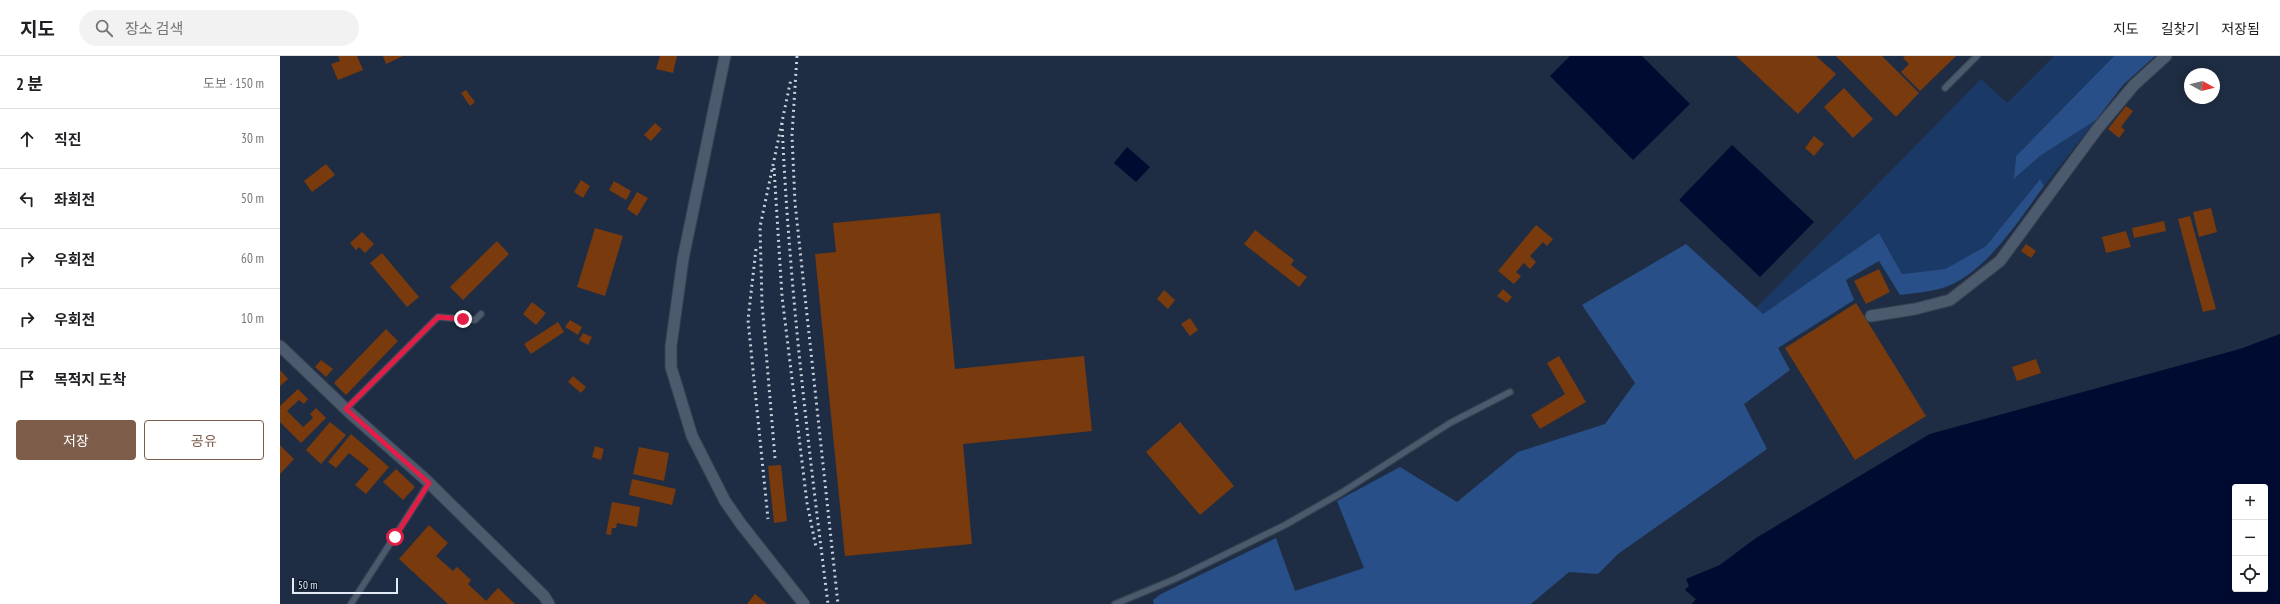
<!DOCTYPE html>
<html lang="ko">
<meta charset="utf-8">
<style>
body{margin:0;font-family:"PT Sans Narrow","Noto Sans KR",sans-serif;background:#f2f2f2;color:#202124}
.controls{position:absolute;right:12px;bottom:12px;display:grid;overflow:hidden;border-radius:4px;box-shadow:0 2px 10px #0003}
.controls button{width:36px;height:36px;display:grid;place-items:center;padding:0;border:0;border-bottom:1px solid #e0e0e0;background:#fff;color:#202124;font:20px sans-serif}
.compass{position:absolute;left:1904px;top:12px;width:36px;height:36px;border-radius:50%;background:#fff;box-shadow:0 2px 10px #0003;rotate:98deg}
.scale{position:absolute;left:12px;bottom:10px;width:106px;box-sizing:border-box;padding-left:4px;border:2px solid #e2eaf5;border-top:0;font-size:11px;line-height:14px;white-space:nowrap;color:#e2eaf5;-webkit-text-stroke:3px #0f1a2a;paint-order:stroke}
.stop{position:absolute;width:12px;height:12px;margin:-9px;border:3px solid #e11d48;border-radius:50%;background:#fff}
.stop.end{background:#e11d48;border-color:#fff;box-shadow:0 1px 4px #0008}
.list{margin:0;padding:0;list-style:none}
h2{display:flex;justify-content:space-between;align-items:center;height:52px;margin:0;padding:0 16px;font-size:17px}
h2 small{font-size:13px;font-weight:400;color:#757577}
.list li{display:grid;grid-template-columns:26px 1fr auto;gap:12px;align-items:center;box-sizing:border-box;height:60px;padding:0 16px;border-top:1px solid #e0e0e0}
.list b{display:block;font-size:15px;white-space:nowrap}
.list em{font-size:13px;font-style:normal;color:#757577}
.actions{display:flex;gap:8px;padding:12px 16px}
.actions a{flex:1;padding:9px 0;border:1px solid #7d5c49;border-radius:4px;text-align:center;font-size:14px;color:#7d5c49}
.actions .main{background:#7d5c49;color:#fff}
.icon{flex:none;width:22px;height:22px;fill:none;stroke:currentColor;stroke-width:2;stroke-linecap:round;stroke-linejoin:round}
.map{position:relative;flex:none;width:2000px;height:548px;overflow:hidden}
header{display:flex;align-items:center;gap:24px;box-sizing:border-box;height:56px;padding:0 20px;background:#fff;border-bottom:1px solid #e0e0e0}
header strong{font-size:19px}
nav{display:flex;gap:22px;margin-inline-start:auto;font-size:14px}
.search{width:280px;height:36px;background:#f2f2f2;display:flex;align-items:center;gap:10px;box-sizing:border-box;padding:0 14px;border-radius:22px;color:#757577;font-size:15px}
main{display:flex}
aside{flex:1;background:#fff}
.map>svg:first-child{display:block}
</style>
<header>
<strong>지도</strong>
<div class="search"><svg class="icon" aria-label="search" viewBox="0 0 24 24"><circle cx="10" cy="10" r="6"/><path d="M15 15l6 6"/></svg>장소 검색</div>
<nav><a>지도</a><a>길찾기</a><a>저장됨</a></nav>
</header>
<main>
<aside>
<h2>2 분<small>도보 · 150 m</small></h2>
<ul class="list">
<li><svg class="icon" aria-label="ahead" viewBox="0 0 24 24"><path d="M12 20V5M6 11l6-6 6 6"/></svg><div><b>직진</b></div><em>30 m</em></li>
<li><svg class="icon" aria-label="left" viewBox="0 0 24 24"><path d="M17 20v-9H6M10 6l-5 5 5 5"/></svg><div><b>좌회전</b></div><em>50 m</em></li>
<li><svg class="icon" aria-label="right" viewBox="0 0 24 24"><path d="M7 20v-9h11M14 6l5 5-5 5"/></svg><div><b>우회전</b></div><em>60 m</em></li>
<li><svg class="icon" aria-label="right" viewBox="0 0 24 24"><path d="M7 20v-9h11M14 6l5 5-5 5"/></svg><div><b>우회전</b></div><em>10 m</em></li>
<li><svg class="icon" aria-label="arrive" viewBox="0 0 24 24"><path d="M6 21V4h12l-3 4 3 4H6"/></svg><div><b>목적지 도착</b></div></li>
</ul>
<div class="actions"><a class="main">저장</a><a>공유</a></div>
</aside>
<div class="map">
<svg width="2000" height="548" viewBox="0 0 2000 548">
<rect width="100%" height="100%" fill="#182434"/>
<!-- built -->
<path fill="#1e2d43" fill-rule="evenodd" d="M0 0H2000V278L1960 293 1650 378 1476 482 1440 509 1407 523 1409 530 1405 533 1416 544 1412 548H0ZM1910 18H1934V42H1910Z"/>
<!-- green -->
<path fill="#1a3966" d="M1774 0H1834L1736 100 1734 123 1760 100 1816 64 1764 130 1759 124 1706 190 1665 213 1622 218 1599 177 1483 258 1476 252 1701 23 1727 47Z"/>
<!-- forest -->
<path fill="#284f87" d="M1834 0H1875L1843 29 1816 64 1760 100 1734 123 1736 100Z
M1760 123 1764 130C1738 165 1704 221 1659 233 1647 236 1633 237 1620 239L1599 205 1566 224 1574 244 1498 292 1510 314 1464 348 1487 393 1338 498 1318 518 1289 516 1251 548H874L873 544 881 538 996 482 1015 535 1084 512 1057 445 1120 411 1177 446 1238 396 1325 368 1355 327 1302 249 1406 188 1483 258 1599 177 1622 218 1665 213 1706 190Z"/>
<!-- water -->
<path fill="#000b31" fill-rule="evenodd" d="M1290 0H1362L1410 48 1353 104 1270 20Z
M1452 89 1534 166 1480 221 1399 144Z
M847 91 870 111 856 126 834 107Z
M2000 278V548H1412L1416 543 1405 534 1409 530 1406 523 1440 509 1476 482 1650 378 1960 293ZM1955 431H1985V533H1955Z"/>
<!-- building -->
<path fill="#793a0d" d="M58 0H77L83 14 58 24 51 8 60 5Z
M103 0H123L106 8Z
M380 0H397L393 17 376 13Z
M1456 0H1536L1556 18 1518 58Z
M1556 0H1602L1639 37 1616 61Z
M1625 0H1676L1640 35 1621 16 1629 8 1623 2Z
M1564 32 1593 63 1573 82 1544 51Z
M186 34 195 46 190 50 181 37Z
M1846 50 1853 55 1841 71 1845 74 1839 82 1828 73Z
M375 67 382 73 371 85 364 79Z
M1534 80 1544 88 1534 100 1525 92Z
M46 108 55 119 32 136 24 125Z
M301 124 310 130 303 142 294 136Z
M334 125 351 135 346 144 329 134Z
M357 136 368 142 357 160 347 153Z
M1931 152 1937 176 1919 181 1913 156Z
M660 157 675 313 804 300 812 375 683 388 692 488 565 500 535 198 556 196 553 167Z
M1910 160 1936 253 1923 256 1898 163Z
M1884 165 1886 175 1854 182 1852 172Z
M1256 169 1273 183 1267 190 1263 186 1250 200 1256 206 1250 213 1244 207 1236 216 1241 220 1234 228 1218 215Z
M315 172 343 180 325 240 297 231Z
M975 174 1014 204 1011 209 1027 221 1019 231 964 188Z
M1846 175 1851 191 1826 197 1822 181Z
M82 176 94 188 85 197 79 191 76 194 70 187Z
M217 185 229 198 183 244 170 231Z
M1746 188 1756 195 1751 202 1741 195Z
M102 197 139 241 127 251 90 207Z
M1599 213 1610 236 1586 248 1574 225Z
M1223 233 1232 241 1227 247 1217 240Z
M884 234 895 244 888 253 877 243Z
M252 246 266 257 256 269 243 258Z
M1576 247 1646 360 1575 404 1505 292Z
M910 262 918 274 910 280 901 268Z
M290 264 302 271 298 279 285 271Z
M278 266 284 276 251 298 244 288Z
M106 273 118 285 66 339 54 327Z
M303 277 312 281 308 289 299 284Z
M1279 300 1306 346 1260 373 1251 359 1285 338 1267 307Z
M1756 303 1761 317 1737 325 1732 311Z
M41 304 53 313 46 321 35 311Z
M0 314 8 323 0 330Z
M293 320 306 331 301 337 288 326Z
M18 333 28 343 24 348 19 344 7 355 23 371 33 362 30 358 36 352 46 362 21 387 0 366V350Z
M50 366 66 379 41 408 26 394Z
M900 366 954 430 920 459 866 396Z
M71 378 109 411 86 438 75 429 89 413 69 397 56 412 48 406Z
M0 389 14 403 0 418Z
M315 390 324 393 321 404 312 401Z
M359 391 389 397 384 425 353 418Z
M501 409 507 465 494 467 488 410Z
M116 413 135 431 123 444 103 426Z
M352 423 396 433 392 449 349 439Z
M332 446 360 451 357 471 337 467 336 472H332L331 479 326 478Z
M149 469 168 487 156 500 173 515 177 511 191 524 188 528 206 545 218 532 235 548H168L119 503Z
M475 538 487 548H467Z"/>
<g fill="none" stroke-linecap="round" stroke-linejoin="round">
<!-- lane casing -->
<g stroke="#39414f" stroke-width="8">
<path id="lane" d="M1665 32 1697 0
M66 353 158 261 195 264 201 258
M71 548 149 427
M835 548 895 523 1005 469 1061 437 1170 367 1230 336"/>
</g>
<!-- street casing -->
<g stroke="#39414f" stroke-width="13">
<path id="street" d="M445 0 403 203 391 290V311L412 380 445 445 461 468 524 548
M1591 260 1635 253 1670 244 1720 205 1818 72 1854 29 1886 0
M0 290 70 357 144 422 264 540 269 548"/>
</g>
<!-- lane -->
<use href="#lane" stroke="#4c5a6d" stroke-width="5.5"/>
<!-- street -->
<use href="#street" stroke="#4c5a6d" stroke-width="11"/>
<!-- rail -->
<path stroke="#c7d0db" stroke-width="3" stroke-dasharray="2 4" stroke-linecap="butt" d="M517 0 512 79 515 147 558 548
M502 67C509 228 528 388 548 548
M494 112 502 240 527 447 536 491
M476 193 468 264 488 463
M495 402 482 247 480 171 511 23"/>
</g>
<g fill="none" stroke-linecap="round" stroke-linejoin="round">
<!-- route -->
<path stroke="#e11d48" stroke-width="5" d="M115 481 149 427 66 353 158 261 183 263"/>
</g>
</svg>
<div class="controls">
<button>+</button>
<button>−</button>
<button><svg class="icon" aria-label="locate" viewBox="0 0 24 24"><circle cx="12" cy="12" r="6"/><path d="M12 2v4M12 18v4M2 12h4M18 12h4"/></svg></button>
</div>
<svg class="compass" viewBox="-18 -18 36 36"><path d="M0-13l5 13h-10z" fill="#e53935"/><path d="M0 13l5-13h-10z" fill="#757577"/></svg>
<div class="scale">50 m</div>
<div class="stop" style="left:115px;top:481px"></div>
<div class="stop end" style="left:183px;top:263px"></div>
</div>
</main>
